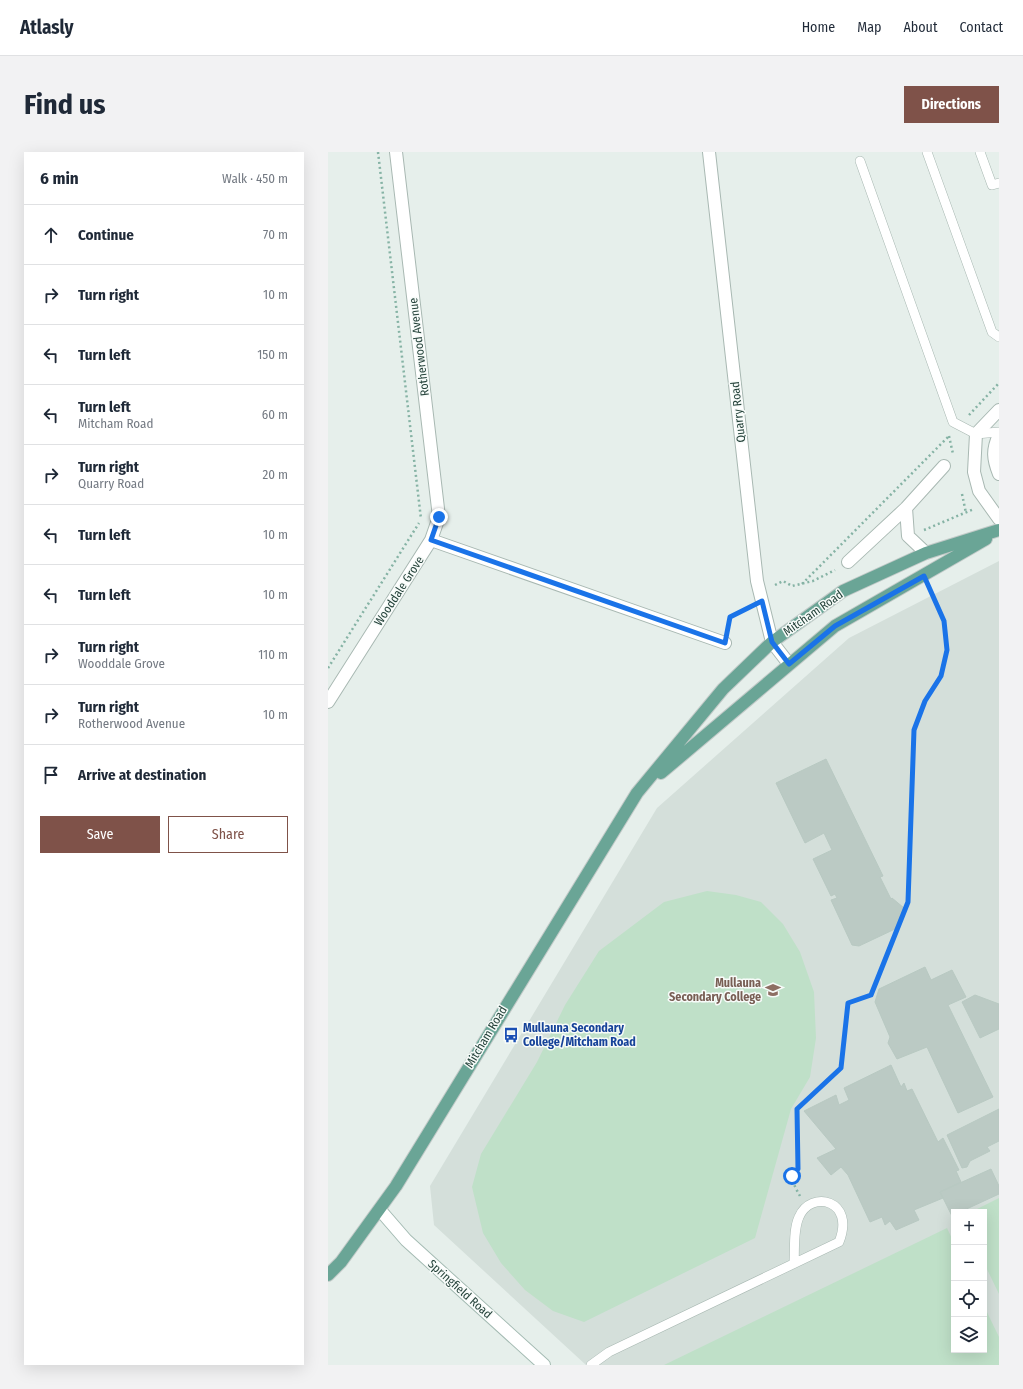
<!DOCTYPE html>
<meta charset="utf-8">
<style>
body{margin:0;font-family:"Fira Sans Condensed",sans-serif;background:#f2f2f3;color:#1f2937}
.controls{position:absolute;right:12px;bottom:12px;display:grid;overflow:hidden;border-radius:0px;box-shadow:0 4px 16px #0002}
.controls button{width:36px;height:36px;display:grid;place-items:center;padding:0;border:0;border-bottom:1px solid #e0e1e3;background:#fff;color:#1f2937;font:20px sans-serif}
.stop{position:absolute;width:12px;height:12px;margin:-9px;border:3px solid #1a73e8;border-radius:50%;background:#fff}
.stop.end{background:#1a73e8;border-color:#fff;box-shadow:0 1px 4px #0008}
.list{margin:0;padding:0;list-style:none}
h2{display:flex;justify-content:space-between;align-items:center;height:52px;margin:0;padding:0 16px;font-size:17px}
h2 small{font-size:13px;font-weight:400;color:#747a83}
.list li{display:grid;grid-template-columns:26px 1fr auto;gap:12px;align-items:center;box-sizing:border-box;height:60px;padding:0 16px;border-top:1px solid #e0e1e3}
.list b{display:block;font-size:15px;white-space:nowrap}
.list p{margin:0;font-size:13px;white-space:nowrap;color:#747a83}
.list em{font-size:13px;font-style:normal;color:#747a83}
.actions{display:flex;gap:8px;padding:12px 16px}
.actions a{flex:1;padding:9px 0;border:1px solid #7f5249;border-radius:0px;text-align:center;font-size:14px;color:#7f5249}
.actions .main{background:#7f5249;color:#fff}
.icon{flex:none;width:22px;height:22px;fill:none;stroke:currentColor;stroke-width:2;stroke-linecap:round;stroke-linejoin:round}
.map{position:relative;flex:none;width:671px;height:1213px;overflow:hidden;border-radius:0px}
header{display:flex;align-items:center;gap:24px;box-sizing:border-box;height:56px;padding:0 20px;background:#fff;border-bottom:1px solid #e0e1e3}
header strong{font-size:19px}
nav{display:flex;gap:22px;margin-inline-start:auto;font-size:14px}
.intro{display:flex;align-items:center;justify-content:space-between;box-sizing:border-box;height:96px;padding:0 24px}
h1{margin:0;font-size:28px}
.button{padding:10px 18px;border-radius:0px;background:#7f5249;color:#fff;font-size:14px;font-weight:700}
main{display:flex;gap:24px;padding:0 24px}
aside{flex:1;background:#fff;border-radius:0px;box-shadow:0 4px 16px #0002}
.map>svg:first-child{display:block}
</style>
<header>
<strong>Atlasly</strong>
<nav><a>Home</a><a>Map</a><a>About</a><a>Contact</a></nav>
</header>
<div class="intro"><h1>Find us</h1><a class="button">Directions</a></div>
<main>
<aside>
<h2>6 min<small>Walk · 450 m</small></h2>
<ul class="list">
<li><svg class="icon" aria-label="ahead" viewBox="0 0 24 24"><path d="M12 20V5M6 11l6-6 6 6"/></svg><div><b>Continue</b></div><em>70 m</em></li>
<li><svg class="icon" aria-label="right" viewBox="0 0 24 24"><path d="M7 20v-9h11M14 6l5 5-5 5"/></svg><div><b>Turn right</b></div><em>10 m</em></li>
<li><svg class="icon" aria-label="left" viewBox="0 0 24 24"><path d="M17 20v-9H6M10 6l-5 5 5 5"/></svg><div><b>Turn left</b></div><em>150 m</em></li>
<li><svg class="icon" aria-label="left" viewBox="0 0 24 24"><path d="M17 20v-9H6M10 6l-5 5 5 5"/></svg><div><b>Turn left</b><p>Mitcham Road</p></div><em>60 m</em></li>
<li><svg class="icon" aria-label="right" viewBox="0 0 24 24"><path d="M7 20v-9h11M14 6l5 5-5 5"/></svg><div><b>Turn right</b><p>Quarry Road</p></div><em>20 m</em></li>
<li><svg class="icon" aria-label="left" viewBox="0 0 24 24"><path d="M17 20v-9H6M10 6l-5 5 5 5"/></svg><div><b>Turn left</b></div><em>10 m</em></li>
<li><svg class="icon" aria-label="left" viewBox="0 0 24 24"><path d="M17 20v-9H6M10 6l-5 5 5 5"/></svg><div><b>Turn left</b></div><em>10 m</em></li>
<li><svg class="icon" aria-label="right" viewBox="0 0 24 24"><path d="M7 20v-9h11M14 6l5 5-5 5"/></svg><div><b>Turn right</b><p>Wooddale Grove</p></div><em>110 m</em></li>
<li><svg class="icon" aria-label="right" viewBox="0 0 24 24"><path d="M7 20v-9h11M14 6l5 5-5 5"/></svg><div><b>Turn right</b><p>Rotherwood Avenue</p></div><em>10 m</em></li>
<li><svg class="icon" aria-label="arrive" viewBox="0 0 24 24"><path d="M6 21V4h12l-3 4 3 4H6"/></svg><div><b>Arrive at destination</b></div></li>
</ul>
<div class="actions"><a class="main">Save</a><a>Share</a></div>
</aside>
<div class="map">
<svg width="671" height="1213" viewBox="0 0 671 1213">
<rect width="100%" height="100%" fill="#e6efeb"/>
<!-- built -->
<path fill="#d4dfda" fill-rule="evenodd" d="M671 409V1213H258L106 1073 102 1034 329 656 521 486ZM626 1060H656V1198H626Z"/>
<!-- green -->
<path fill="#bfe0c8" d="M379 739 408 743 433 750 455 772 472 800 486 840 488 886 482 925 463 957 427 1086 256 1170 225 1159 197 1138 173 1111 155 1081 144 1035 153 1002 209 910 237 853 271 799 336 750Z
M671 1046V1142L656 1111V1060H643Z
M619 1076 626 1091V1198H656V1154L671 1185V1213H336Z"/>
<!-- building -->
<path fill="#bbcac4" stroke="#b8c9c2" d="M498 607 555 724 552 725 563 747 564 746 576 756 567 777 531 794 524 793 503 748 509 746 507 742 503 744 485 707 504 698 496 681 477 691 448 631Z
M597 815 603 828 624 818 638 845 620 853 665 945 630 961 599 895 569 907 560 891 562 885 547 850 551 837Z
M647 843 671 852V877L652 886 634 850Z
M563 913 573 935 576 931 579 939 584 937 610 990 615 986 631 1018 628 1019 633 1030 612 1040 615 1046 586 1058 591 1068 568 1078 562 1069 557 1073 554 1065 542 1070 520 1023 513 1015 503 1023 489 1006 508 997 476 959 508 943 511 953 521 948 516 936Z
M671 957V989L659 995 662 999 642 1009 639 1015 634 1016 619 983Z
M663 1017 671 1034V1042L632 1060H626L624 1064 612 1040Z"/>
<g fill="none" stroke-linecap="round" stroke-linejoin="round">
<!-- lane casing -->
<g stroke="#a8b8b2" stroke-width="10">
<path id="lane" d="M599 0 664 180 671 185
M652 0 664 33 671 31
M532 9 625 270 648 282 671 280
M263 1213 281 1200 511 1090C528 1048 483 1037 471 1065 465 1078 467 1097 466 1111"/>
</g>
<!-- street casing -->
<g stroke="#a8b8b2" stroke-width="14">
<path id="street" d="M68 0 111 365 103 388
M381 0 429 429 444 490 461 512
M671 258 648 282 646 320 651 339 671 367
M671 283C664 298 665 307 671 322
M578 356 580 384 598 401
M520 410 578 356 616 314
M0 550 103 388 397 491"/>
</g>
<!-- secondary casing -->
<g stroke="#a4bbb3" stroke-width="14">
<path id="secondary" d="M52 1058 78 1088 216 1213"/>
</g>
<!-- primary casing -->
<g stroke="#c2cac8" stroke-width="14">
<path id="primary" d="M333 621 507 474 658 387
M0 1123 13 1110 68 1034 309 641 395 537 444 490 515 439 598 401 671 378"/>
</g>
<!-- path -->
<path stroke="#86b3a5" stroke-width="2.5" stroke-dasharray="2 3" stroke-linecap="butt" d="M50 0 93 367
M641 263 671 231
M621 284 625 302
M634 342 638 361
M596 378 646 357
M474 432 621 284
M447 433 455 429 464 434 485 429 507 418
M400 477 403 465 419 456
M0 516 91 371
M472 1044C467 1035 460 1024 470 1017L469 957 513 915 520 851 543 843 580 750 586 578 597 549 613 524 619 498 616 469 602 437"/>
<!-- lane -->
<use href="#lane" stroke="#fff" stroke-width="9"/>
<!-- street -->
<use href="#street" stroke="#fff" stroke-width="12"/>
<!-- secondary -->
<use href="#secondary" stroke="#fff" stroke-width="12"/>
<!-- primary -->
<use href="#primary" stroke="#6aa596" stroke-width="12"/>
</g>
<g fill="none" stroke-linecap="round" stroke-linejoin="round">
<!-- route -->
<path stroke="#1a73e8" stroke-width="5" d="M111 365 103 388 397 491 402 465 434 449 444 490 461 512 507 474 596 424 616 469 619 498 613 524 597 549 586 578 580 750 543 843 520 851 513 916 469 957 470 1017 466 1020 464 1024"/>
</g>
<!-- icons -->
<defs>
<g id="school-bare" transform="scale(1.2)"><path d="M0-5L7-2L0 1L-7-2ZM-4 1L0 2.5L4 1V4Q0 6-4 4Z" fill="#8d6e63" stroke="#f7fbf9" stroke-width="2.5" paint-order="stroke"/></g>
<g id="bus-bare" transform="scale(1.2)"><path d="M-5-6H5V4H4V6H2V4H-2V6H-4V4H-5ZM-3.5-4V0h7V-4ZM-3.5 1.2v1.5H-2V1.2ZM2 1.2v1.5H3.5V1.2Z" fill="#1a4fb4" stroke="#f7fbf9" stroke-width="2.5" paint-order="stroke"/></g>
</defs>
<g fill-rule="evenodd">
<use href="#school-bare" x="445" y="838"/>
<use href="#bus-bare" x="183" y="883"/>
</g>
<g text-anchor="middle" dominant-baseline="central" stroke-width="3" stroke-linejoin="round" paint-order="stroke">
<!-- street labels -->
<g font-size="12" fill="#24423a" stroke="#f7fbf9">
<text transform="translate(91 195) rotate(-97)">Rotherwood Avenue</text>
<text transform="translate(410 260) rotate(-96)">Quarry Road</text>
<text transform="translate(71 439) rotate(-57)">Wooddale Grove</text>
<text transform="translate(485 461) rotate(-35)">Mitcham Road</text>
<text transform="translate(158 885) rotate(-59)">Mitcham Road</text>
<text transform="translate(132 1137) rotate(42)">Springfield Road</text>
</g>
<!-- education labels -->
<g font-size="12" font-weight="bold" fill="#785e54" stroke="#f7fbf9" text-anchor="end">
<text x="433" y="831">Mullauna<tspan x="433" dy="14">Secondary College</tspan></text>
</g>
<!-- transit labels -->
<g font-size="12" font-weight="bold" fill="#164399" stroke="#f7fbf9" text-anchor="start">
<text x="195" y="876">Mullauna Secondary<tspan x="195" dy="14">College/Mitcham Road</tspan></text>
</g>
</g>
</svg>
<div class="controls">
<button>+</button>
<button>−</button>
<button><svg class="icon" aria-label="locate" viewBox="0 0 24 24"><circle cx="12" cy="12" r="6"/><path d="M12 2v4M12 18v4M2 12h4M18 12h4"/></svg></button>
<button><svg class="icon" aria-label="layers" viewBox="0 0 24 24"><path d="M12 4l9 5-9 5-9-5zM3 14l9 5 9-5"/></svg></button>
</div>
<div class="stop" style="left:464px;top:1024px"></div>
<div class="stop end" style="left:111px;top:365px"></div>
</div>
</main>
